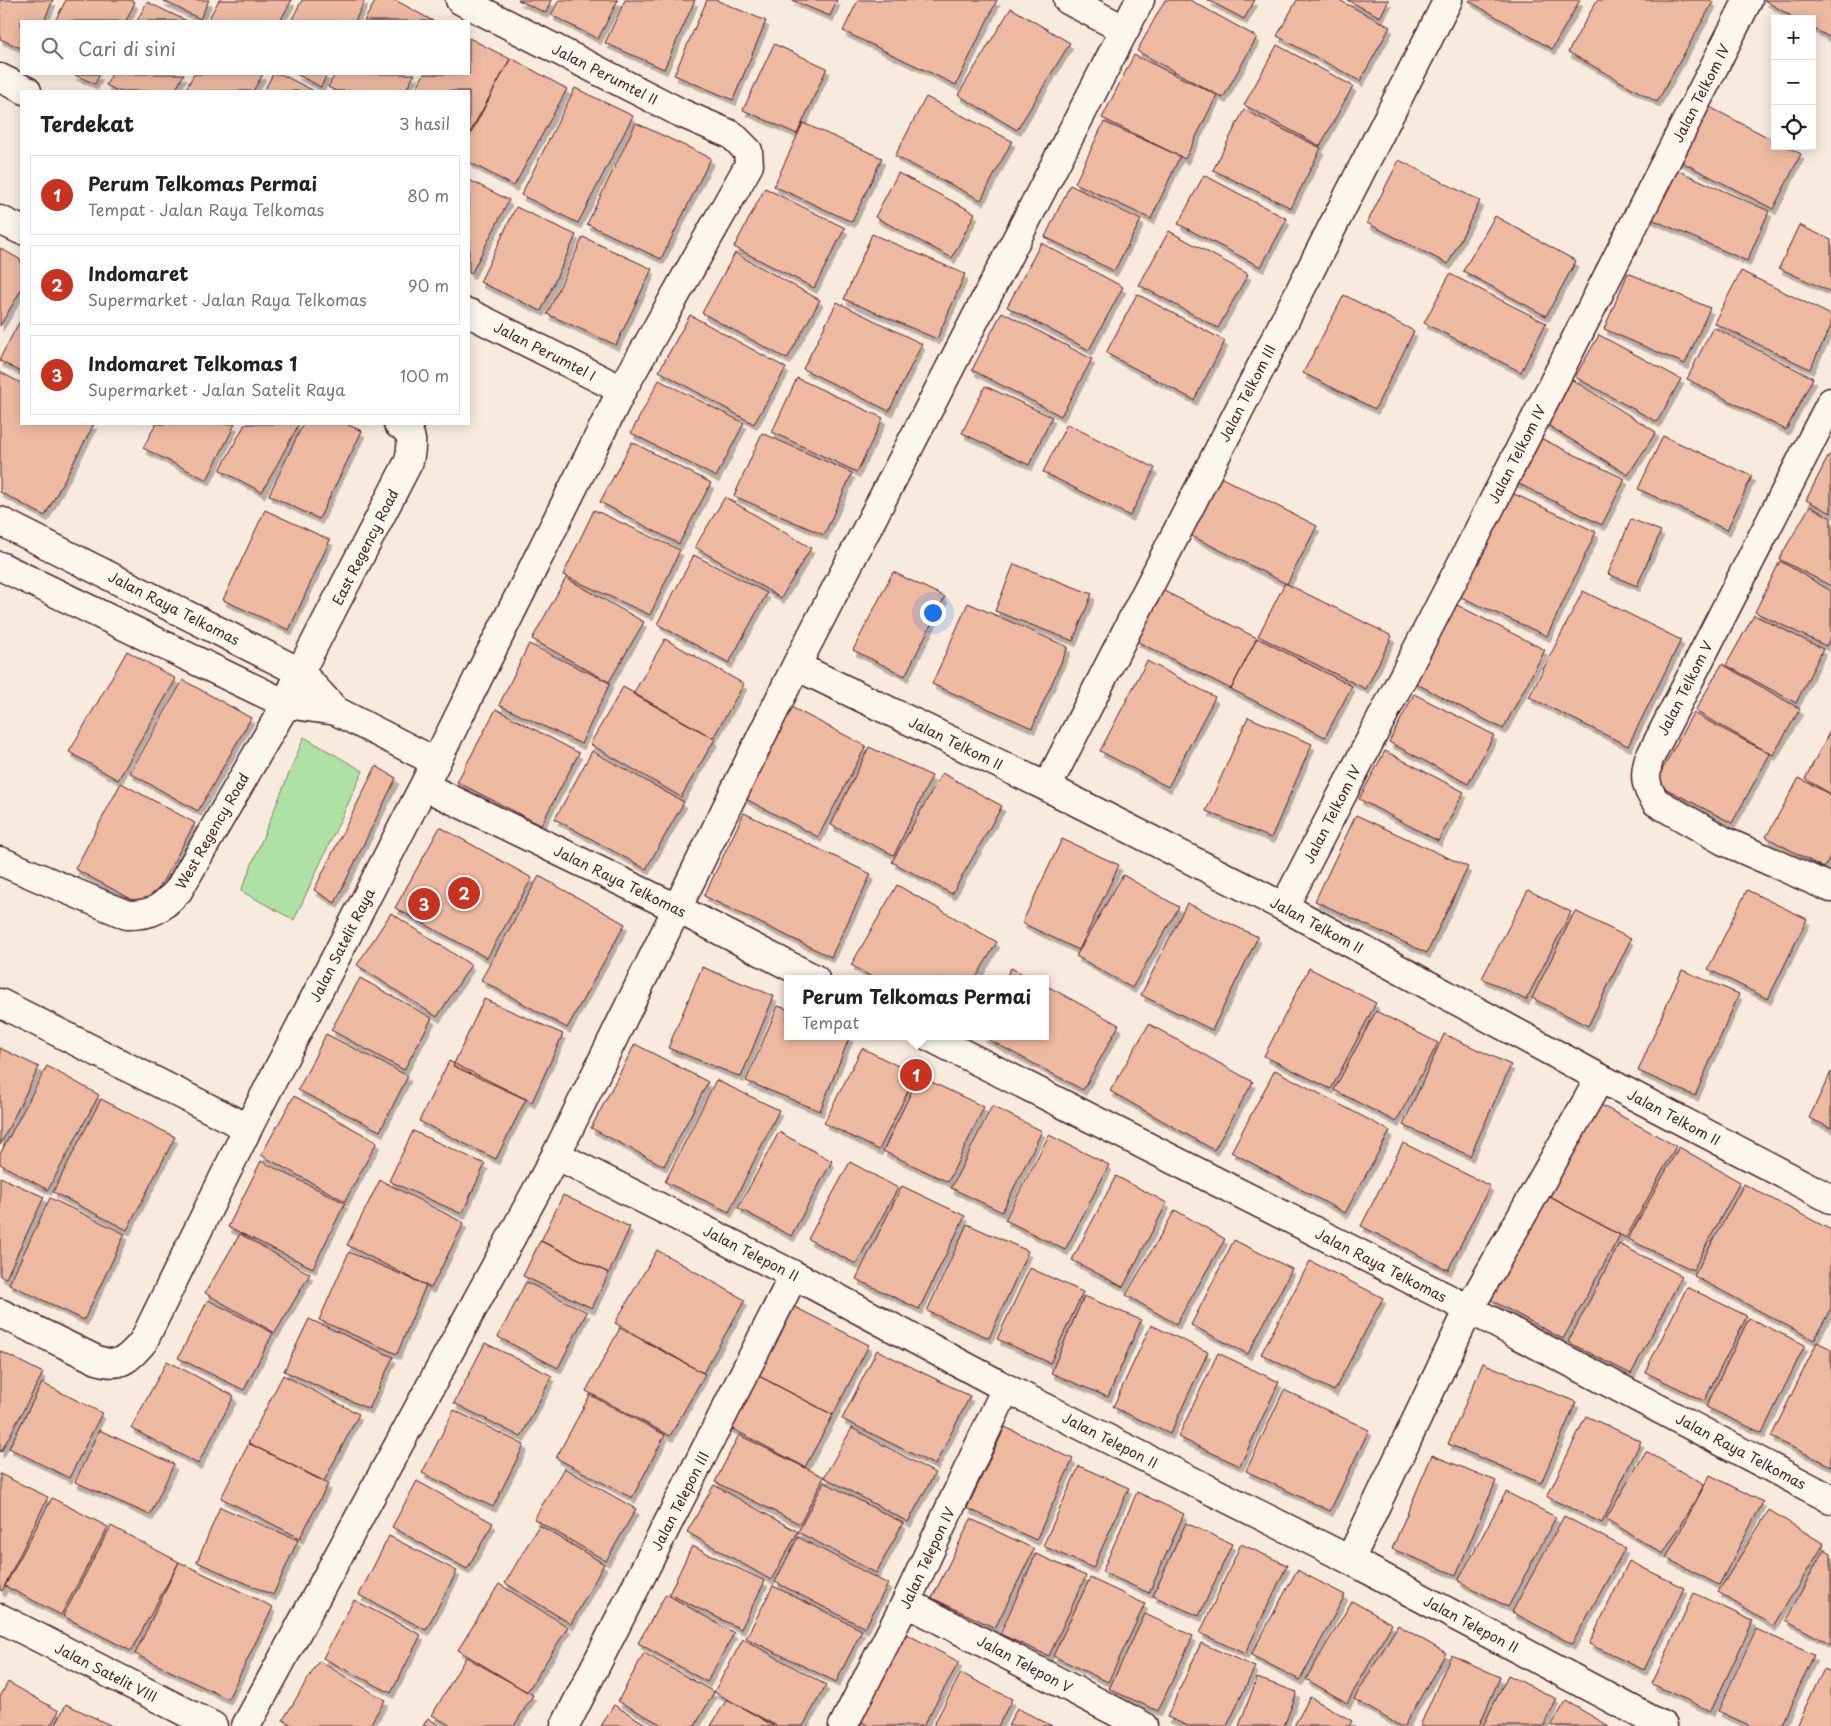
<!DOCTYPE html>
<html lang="id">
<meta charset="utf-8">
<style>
body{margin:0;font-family:"Playpen Sans",sans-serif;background:#f2f2f2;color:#222}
.controls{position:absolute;right:15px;top:15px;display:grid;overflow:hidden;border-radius:0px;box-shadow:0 2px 12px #0003}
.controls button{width:45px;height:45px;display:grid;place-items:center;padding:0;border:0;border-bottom:1px solid #e0e0e0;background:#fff;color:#222;font:25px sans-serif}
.you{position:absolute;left:932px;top:612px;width:18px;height:18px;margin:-12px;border:4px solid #fff;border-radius:50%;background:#1a73e8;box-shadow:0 0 0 8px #1a73e833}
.badge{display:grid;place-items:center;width:32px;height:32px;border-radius:50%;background:#c8321e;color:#fff;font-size:16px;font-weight:700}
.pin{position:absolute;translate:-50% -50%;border:2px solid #fff;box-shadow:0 1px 5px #0006}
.popup{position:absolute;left:784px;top:975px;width:265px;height:65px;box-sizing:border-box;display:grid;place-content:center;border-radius:0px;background:#fff;filter:drop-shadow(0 1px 4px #0005);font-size:16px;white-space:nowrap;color:#767676}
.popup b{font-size:19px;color:#222}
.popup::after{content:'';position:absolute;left:50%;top:100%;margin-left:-10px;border:10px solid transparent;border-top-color:#fff}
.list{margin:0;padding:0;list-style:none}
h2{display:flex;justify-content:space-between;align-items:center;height:65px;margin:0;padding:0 20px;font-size:21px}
h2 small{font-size:16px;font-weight:400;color:#767676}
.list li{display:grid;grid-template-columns:32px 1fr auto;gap:15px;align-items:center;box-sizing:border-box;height:80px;margin:0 10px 10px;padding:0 10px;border:1px solid #e0e0e0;border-radius:0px}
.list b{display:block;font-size:19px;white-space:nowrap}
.list p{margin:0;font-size:16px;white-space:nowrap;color:#767676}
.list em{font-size:16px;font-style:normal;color:#767676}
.icon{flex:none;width:28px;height:28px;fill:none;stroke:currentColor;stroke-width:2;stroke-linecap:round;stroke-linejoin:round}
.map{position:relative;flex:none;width:1831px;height:1726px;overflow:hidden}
.search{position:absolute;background:#fff;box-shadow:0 2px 12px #0003;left:20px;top:20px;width:450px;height:55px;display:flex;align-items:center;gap:12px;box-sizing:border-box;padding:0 18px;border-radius:0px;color:#767676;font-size:19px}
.panel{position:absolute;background:#fff;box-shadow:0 2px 12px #0003;left:20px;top:90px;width:450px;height:335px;border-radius:0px}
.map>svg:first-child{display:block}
</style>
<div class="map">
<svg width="1831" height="1726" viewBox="0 0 1831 1726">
<defs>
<filter id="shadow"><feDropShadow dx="3" dy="5.5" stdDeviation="0" flood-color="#0004"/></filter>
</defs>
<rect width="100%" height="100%" fill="#f8ebdd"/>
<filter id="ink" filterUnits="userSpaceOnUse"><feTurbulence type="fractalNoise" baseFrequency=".02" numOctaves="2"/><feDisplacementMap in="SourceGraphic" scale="10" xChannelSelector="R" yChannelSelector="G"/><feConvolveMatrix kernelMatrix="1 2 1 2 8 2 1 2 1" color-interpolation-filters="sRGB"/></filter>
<g filter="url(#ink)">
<!-- green -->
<path fill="#aee2a4" stroke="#7c8068" d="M304 737 363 771 294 920 241 891Z"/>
<!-- building -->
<path fill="#eeb9a1" stroke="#4a1f2b" filter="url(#shadow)" d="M0 0H53L44 21H21V48L0 39Z
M66 0H130L135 2 126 21H55Z
M162 0H209L200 19Z
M219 0H292L280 21H210L208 20Z
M302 0H365L355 21H291Z
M376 0H395L433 21H364Z
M518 0H551L546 13Z
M559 0H618L598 39 551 15Z
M625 0H695L664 69 605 43Z
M707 0H716L766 21 733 100 674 75Z
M791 0H837L830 16Z
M858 0H997L956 85 843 31Z
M1165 0H1190L1257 37 1223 98 1137 51Z
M1208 0H1255L1244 19Z
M1297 0H1339L1390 27 1360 81 1277 36Z
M1347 0H1389L1380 17Z
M1470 0H1580L1552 49 1469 1Z
M1597 0H1710L1713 2 1657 102 1568 52Z
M1764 0H1831V38L1812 28V19H1796Z
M147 2 187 21H137Z
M1011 8 1070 43 1017 130 958 95Z
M469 38 510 59 469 137V91H415L424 74H469Z
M774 44 827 68 797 134 743 110Z
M1277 45 1353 86 1320 146 1244 105Z
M1134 55 1217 95 1185 159 1102 118Z
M511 58 567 89 514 186 469 162V134Z
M73 74H100L95 84Z
M112 74H184L175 91H118L106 85Z
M194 74H263L253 91H185Z
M273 74H281L314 91H264Z
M296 74H327L321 87Z
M335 74H415L405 91H336L328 87Z
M575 88 633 116 578 223 521 195Z
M926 97 1012 141 981 200 895 156Z
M1704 104 1775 141V146H1786L1801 154 1773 209 1676 159Z
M1244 110 1321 148 1291 208 1213 170Z
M1104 122 1180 156 1151 219 1075 183Z
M636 123 711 158 661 259 587 224Z
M803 123 882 158 852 222 774 186Z
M1399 160 1480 201 1448 264 1367 223Z
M1672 168 1769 211 1747 261 1649 218Z
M898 173 975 213 952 258 875 217Z
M1204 175 1287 219 1261 267 1178 224Z
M469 180 509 200 471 274 469 273Z
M1070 185 1141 220 1114 271 1045 237Z
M765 188 845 228 814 288 734 247Z
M516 207 576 235 541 311 480 282Z
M1495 216 1576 261 1546 316 1463 271Z
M1799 225 1831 240V292L1779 268Z
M1169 231 1248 274 1218 328 1139 285Z
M872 234 965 274 937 339 844 299Z
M583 237 652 269 616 345 547 314Z
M1041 243 1123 287 1089 350 1007 307Z
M0 248 21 260V290L0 326Z
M735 253 820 300 787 359 702 313Z
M1741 271 1831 315V326L1810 369 1714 323Z
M1628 273 1710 308 1685 364 1604 329Z
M1450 274 1546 323 1521 372 1424 323Z
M1137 294 1225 341 1194 400 1106 353Z
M1344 295 1414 331 1375 409 1303 373Z
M837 302 922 344 889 411 803 369Z
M1002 312 1092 359 1061 416 972 370Z
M690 315 786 368 754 424 659 371Z
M21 319V372L0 361V358Z
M1713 327 1813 378 1786 430 1687 379Z
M1599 335 1681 379 1657 422 1575 377Z
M0 372 21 383V424H94L45 516 0 492Z
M797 378 883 418 857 472 772 432Z
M1571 379 1656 432 1628 475 1543 422Z
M659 380 744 423 716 477 631 433Z
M985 386 1052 417 1029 465 962 433Z
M156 424H235L207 480 143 448Z
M245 424H299L262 492 220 470Z
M303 424H346L362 431 319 519 269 495Z
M1067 424 1155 468 1130 516 1043 472Z
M762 433 852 473 824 535 734 496Z
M1536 436 1625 479 1602 525 1513 481Z
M1663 436 1752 476 1727 530 1638 489Z
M632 442 711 483 679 544 600 502Z
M1829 455 1831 456V513L1806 500Z
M1220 477 1317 526 1287 584 1190 535Z
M1510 492 1596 532 1547 636 1461 597Z
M725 497 811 548 781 598 695 547Z
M1810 506 1831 518V586L1779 559Z
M265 510 330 540 289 630 223 600Z
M594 510 680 550 650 615 563 575Z
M1631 519 1661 531 1637 586 1608 574Z
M694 555 767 593 729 663 657 624Z
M1780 561 1831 591V636L1826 646 1755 612Z
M1014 564 1092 594 1073 641 995 611Z
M893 572 945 597 905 676 853 650Z
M566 578 644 622 609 682 532 639Z
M1285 583 1392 636 1366 689 1258 636Z
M1162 590 1257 638 1231 689 1136 641Z
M1583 591 1681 640 1628 746 1529 697Z
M968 603 1068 647 1032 728 932 684Z
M1455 604 1545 650 1503 729 1413 682Z
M1754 615 1823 649 1796 703 1726 665Z
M1257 638 1352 686 1325 737 1231 689Z
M665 639 744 684 713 738 633 694Z
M529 644 610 683 581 744 499 705Z
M127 651 176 679 118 780 69 752Z
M1147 661 1215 697 1168 787 1100 751Z
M1722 664 1800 709 1773 755 1695 711Z
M183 680 251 718 198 811 130 773Z
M623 687 715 739 681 797 590 744Z
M1414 694 1494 735 1468 784 1389 742Z
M791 707 866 746 818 837 742 797Z
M496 709 579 753 541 825 457 782Z
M1693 713 1770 754 1732 823 1655 783Z
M1248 717 1312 744 1271 838 1206 811Z
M1831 729V794L1805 779Z
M869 747 932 776 894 855 831 825Z
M592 751 684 802 646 869 555 819Z
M1385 751 1464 792 1438 841 1359 799Z
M376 766 396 778 335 903 314 890Z
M942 773 1002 806 952 894 892 862Z
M1799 778 1831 795V854L1824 868 1766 837Z
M121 783 195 823 148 908 75 869Z
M744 813 871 874 831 957 704 896Z
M1356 815 1468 867 1427 953 1315 901Z
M440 827 532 878 487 958 395 908Z
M1062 839 1119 865 1079 950 1022 923Z
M1123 875 1179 907 1132 988 1076 956Z
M539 876 625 924 567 1028 481 980Z
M897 885 997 942 975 979H875L851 965Z
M1528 890 1571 912 1526 1000 1482 978Z
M1747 890 1807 919 1768 999 1708 969Z
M1187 903 1258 937 1212 1030 1141 995Z
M1575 911 1631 939 1588 1026 1532 998Z
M391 913 471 965 437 1017 357 965Z
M702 967 774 996 741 1077 668 1048Z
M1011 968 1032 979H1005Z
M1309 968 1376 1003 1331 1089 1264 1056Z
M1682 970 1739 994 1695 1096 1638 1071Z
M360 978 432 1018 404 1070 331 1030Z
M1045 985 1119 1025 1083 1090 982 1036H1045Z
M484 999 563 1034 532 1102 453 1066Z
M778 1006 787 1009V1036H850L820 1111 746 1081Z
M1376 1011 1438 1043 1396 1122 1334 1090Z
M1149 1024 1253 1082 1214 1150 1110 1091Z
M326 1034 408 1076 380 1131 298 1090Z
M1444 1034 1511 1065 1470 1156 1403 1125Z
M635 1044 708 1082 664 1166 591 1128Z
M0 1048 39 1067 0 1145Z
M862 1048 916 1075 879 1150 824 1123Z
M449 1061 526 1099 496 1159 419 1121Z
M47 1066 99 1095 48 1190 0 1164V1154Z
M1275 1070 1390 1131 1345 1213 1231 1152Z
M1831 1072V1128L1809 1118Z
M919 1076 984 1107 948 1182 883 1151Z
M716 1080 779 1110 729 1212 665 1182Z
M294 1096 377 1142 345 1201 261 1155Z
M101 1099 175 1137 127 1230 53 1192Z
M1599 1104 1676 1146 1626 1238 1548 1196Z
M992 1106 1042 1131 1002 1212 951 1188Z
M413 1131 485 1164 462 1214 389 1181Z
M779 1132 832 1161 791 1236 738 1208Z
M1049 1135 1109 1165 1065 1250 1005 1220Z
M1403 1143 1490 1186 1448 1270 1361 1226Z
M1679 1147 1740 1182 1693 1270 1628 1239Z
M261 1161 345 1203 313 1268 228 1227Z
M850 1162 898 1188 856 1264 808 1239Z
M1116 1176 1167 1203 1123 1287 1072 1260Z
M0 1177 44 1197 6 1278 0 1276Z
M380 1180 464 1223 431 1288 347 1245Z
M1744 1184 1831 1230V1308L1814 1340 1694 1276Z
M902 1186 965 1216 919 1309 856 1279Z
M563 1195 630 1227 609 1273 541 1241Z
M1548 1196 1620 1235 1563 1339 1491 1300Z
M50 1198 125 1234 84 1320 9 1284Z
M1175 1210 1225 1239 1176 1324 1126 1295Z
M967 1224 1028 1251 989 1338 927 1311Z
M240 1234 310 1274 275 1333 205 1293Z
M1234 1240 1292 1269 1248 1354 1191 1325Z
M540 1241 609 1273 592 1308 523 1276Z
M1619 1244 1682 1276 1631 1374 1568 1342Z
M657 1250 745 1300 703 1373 615 1323Z
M349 1252 426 1285 397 1354 319 1320Z
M1310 1261 1383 1298 1334 1391 1261 1354Z
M1030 1268 1083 1292 1050 1363 997 1339Z
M526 1282 587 1312 558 1368 498 1337Z
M1687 1287 1747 1316 1704 1401 1645 1372Z
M1084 1296 1141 1320 1108 1397 1051 1373Z
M208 1300 273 1333 244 1390 178 1358Z
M793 1306 869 1345 833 1415 757 1375Z
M1749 1318 1805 1345 1762 1433 1706 1407Z
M309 1319 393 1357 369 1409 284 1371Z
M1151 1325 1208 1352 1170 1434 1113 1407Z
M620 1328 705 1374 670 1436 586 1391Z
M1817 1342 1831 1349V1466L1771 1437Z
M485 1343 552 1376 521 1437 454 1403Z
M877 1350 970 1396 935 1465 842 1419Z
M0 1351 43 1373 1 1452H0Z
M1218 1353 1279 1382 1240 1466 1178 1437Z
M167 1361 234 1396 198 1464 131 1428Z
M1483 1363 1576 1402 1541 1483 1448 1444Z
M283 1375 359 1414 324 1481 248 1443Z
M757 1375 833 1415 805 1467 729 1427Z
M42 1383 102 1413 69 1478 9 1448Z
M1284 1390 1369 1430 1330 1511 1246 1471Z
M590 1395 665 1435 632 1498 556 1458Z
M454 1410 524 1445 493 1507 422 1473Z
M1586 1416 1641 1441 1602 1523 1547 1497Z
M1005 1427 1073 1459 1036 1540 967 1508Z
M852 1428 935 1473 908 1522 824 1477Z
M99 1430 174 1464 150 1515 75 1482Z
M739 1435 824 1477 800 1524 715 1482Z
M249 1443 328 1484 300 1538 221 1498Z
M1646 1451 1704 1485 1663 1554 1606 1519Z
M1432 1455 1496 1481 1456 1575 1392 1549Z
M1079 1466 1129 1488 1093 1568 1043 1546Z
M564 1468 636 1509 606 1561 534 1519Z
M0 1474 48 1497 2 1591 0 1590Z
M1710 1475 1763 1502 1719 1585 1666 1558Z
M417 1481 493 1523 467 1569 392 1527Z
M824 1482 903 1523 876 1573 798 1532Z
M714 1485 798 1532 771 1580 687 1532Z
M1137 1492 1184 1514 1149 1593 1102 1572Z
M1506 1492 1556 1517 1508 1607 1458 1581Z
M52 1498 108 1527 61 1615 5 1586Z
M220 1507 298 1540 273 1595 197 1562Z
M1769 1510 1824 1544 1773 1626 1718 1592Z
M1564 1516 1625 1548 1572 1644 1512 1612Z
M971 1519 1034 1549 995 1628 932 1598Z
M1186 1523 1232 1544 1199 1616 1153 1596Z
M539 1525 604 1564 571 1624 505 1583Z
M111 1526 179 1562 131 1651 63 1616Z
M389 1536 457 1571 426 1630 359 1595Z
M798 1537 888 1584 865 1628 775 1582Z
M1241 1544 1287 1565 1245 1654 1200 1633Z
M692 1546 765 1581 741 1629 669 1594Z
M1824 1549 1831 1553V1645L1786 1620Z
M1036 1554 1086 1576 1049 1656 1000 1634Z
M1629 1561 1684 1588 1644 1670 1589 1644Z
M179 1562 273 1607 228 1699 135 1654Z
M1297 1570 1345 1595 1300 1680 1251 1655Z
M1090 1578 1145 1604 1108 1682 1053 1656Z
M499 1584 568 1627 527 1692 458 1650Z
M773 1586 862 1630 836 1682 746 1638Z
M1694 1593 1753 1621 1711 1711 1652 1684Z
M666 1594 734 1633 707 1682 638 1643Z
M354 1600 421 1635 391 1693 323 1658Z
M1352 1601 1392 1624 1347 1703 1306 1679Z
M1145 1614 1193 1636 1158 1711 1109 1689Z
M1398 1625 1446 1653 1404 1726H1400L1354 1699Z
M1756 1629 1814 1655 1781 1726H1751L1718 1711Z
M903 1632 959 1662 923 1726H869L855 1718Z
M743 1639 826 1685 803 1726H777L714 1692Z
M1201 1643 1255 1667 1227 1726H1188L1167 1717Z
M644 1653 714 1692 695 1726H664L618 1701Z
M1451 1655 1500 1677 1479 1726H1420Z
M466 1657 533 1695 514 1726H451L432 1715Z
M319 1661 385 1700 369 1726H294L283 1720Z
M1824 1669 1831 1672V1726H1796Z
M961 1673 1012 1699 998 1726H933Z
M1508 1675 1557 1699 1544 1726H1483Z
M1257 1678 1297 1692 1284 1726H1239Z
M8 1682 59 1711 50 1726H0V1697Z
M1310 1697 1352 1721 1349 1726H1294Z
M727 1699 774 1726H711Z
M1566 1701 1609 1726H1551Z
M66 1704 112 1726H55Z
M614 1705 649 1726H601Z
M1017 1708 1052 1726H1008Z
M428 1718 440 1726H423Z"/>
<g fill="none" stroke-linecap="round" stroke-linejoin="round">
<!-- minor casing -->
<g stroke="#4a1f2b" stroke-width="31">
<path id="minor" d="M1068 0 1125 30
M0 78 27 91
M0 220 21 230
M469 313 622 390
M1831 402 1649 759C1644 776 1645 787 1656 802L1724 841 1831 888
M0 521 300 672 336 711
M0 566 286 704 336 711 436 762
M796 666 1047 787 1284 907 1600 1078 1831 1199
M424 786 678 909 815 979
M1047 787 1448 0
M0 861 127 915C154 915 160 909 178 891L286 704 300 672 409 461C412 445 415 432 398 424
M1284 907 1466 555 1748 0
M0 1003 248 1128
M928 1036 1469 1309 1831 1499
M556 1155 794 1275 1006 1388 1350 1560 1663 1726
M0 1313 97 1360C121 1368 128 1359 143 1342L248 1128 436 762 622 390 749 165 748 151 732 135 681 113 460 0
M1350 1560 1469 1309 1600 1078
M906 1602 1143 1726
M0 1618 213 1726
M246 1726 556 1155 796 666 1140 0
M565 1726 794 1275
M843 1726 906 1602 1006 1388"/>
</g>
<!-- minor -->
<use href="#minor" stroke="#fbf7ec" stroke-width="28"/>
</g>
</g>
<g text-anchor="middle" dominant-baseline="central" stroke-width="4.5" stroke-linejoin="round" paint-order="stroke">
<!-- street labels -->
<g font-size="14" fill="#4a1f2b" stroke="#fbf7ec">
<text transform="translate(605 74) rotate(27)">Jalan Perumtel II</text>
<text transform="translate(1701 93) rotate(-63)">Jalan Telkom IV</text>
<text transform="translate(545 351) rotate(27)">Jalan Perumtel I</text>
<text transform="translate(1247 393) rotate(-63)">Jalan Telkom III</text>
<text transform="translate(1517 454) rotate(-63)">Jalan Telkom IV</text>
<text transform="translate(365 547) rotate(-63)">East Regency Road</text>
<text transform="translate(174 608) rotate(27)">Jalan Raya Telkomas</text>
<text transform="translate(1685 688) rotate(-63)">Jalan Telkom V</text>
<text transform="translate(956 743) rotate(26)">Jalan Telkom II</text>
<text transform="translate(1332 814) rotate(-63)">Jalan Telkom IV</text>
<text transform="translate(212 831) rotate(-60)">West Regency Road</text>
<text transform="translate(620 881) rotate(26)">Jalan Raya Telkomas</text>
<text transform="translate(1317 925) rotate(28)">Jalan Telkom II</text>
<text transform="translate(342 945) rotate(-63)">Jalan Satelit Raya</text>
<text transform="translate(1674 1117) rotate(28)">Jalan Telkom II</text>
<text transform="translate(751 1253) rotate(27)">Jalan Telepon II</text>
<text transform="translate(1381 1265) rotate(27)">Jalan Raya Telkomas</text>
<text transform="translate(1110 1440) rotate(27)">Jalan Telepon II</text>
<text transform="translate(1741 1451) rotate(28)">Jalan Raya Telkomas</text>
<text transform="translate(680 1501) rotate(-63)">Jalan Telepon III</text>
<text transform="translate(927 1558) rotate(-65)">Jalan Telepon IV</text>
<text transform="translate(1471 1624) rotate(28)">Jalan Telepon II</text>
<text transform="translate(1025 1664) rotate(28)">Jalan Telepon V</text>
<text transform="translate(106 1672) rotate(27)">Jalan Satelit VIII</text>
</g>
</g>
</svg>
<div class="controls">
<button>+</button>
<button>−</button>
<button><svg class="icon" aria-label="locate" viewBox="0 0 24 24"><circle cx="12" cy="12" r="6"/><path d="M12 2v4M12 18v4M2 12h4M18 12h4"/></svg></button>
</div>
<div class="you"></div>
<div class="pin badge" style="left:916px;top:1075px">1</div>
<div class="popup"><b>Perum Telkomas Permai</b>Tempat</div>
<div class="pin badge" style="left:464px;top:893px">2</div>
<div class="pin badge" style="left:424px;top:904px">3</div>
<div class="search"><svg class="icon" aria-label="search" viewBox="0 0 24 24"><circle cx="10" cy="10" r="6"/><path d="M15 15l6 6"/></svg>Cari di sini</div>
<section class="panel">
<h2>Terdekat<small>3 hasil</small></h2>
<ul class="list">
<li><span class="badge">1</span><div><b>Perum Telkomas Permai</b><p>Tempat · Jalan Raya Telkomas</p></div><em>80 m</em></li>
<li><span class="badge">2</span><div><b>Indomaret</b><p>Supermarket · Jalan Raya Telkomas</p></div><em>90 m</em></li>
<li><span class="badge">3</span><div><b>Indomaret Telkomas 1</b><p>Supermarket · Jalan Satelit Raya</p></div><em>100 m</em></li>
</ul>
</section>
</div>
